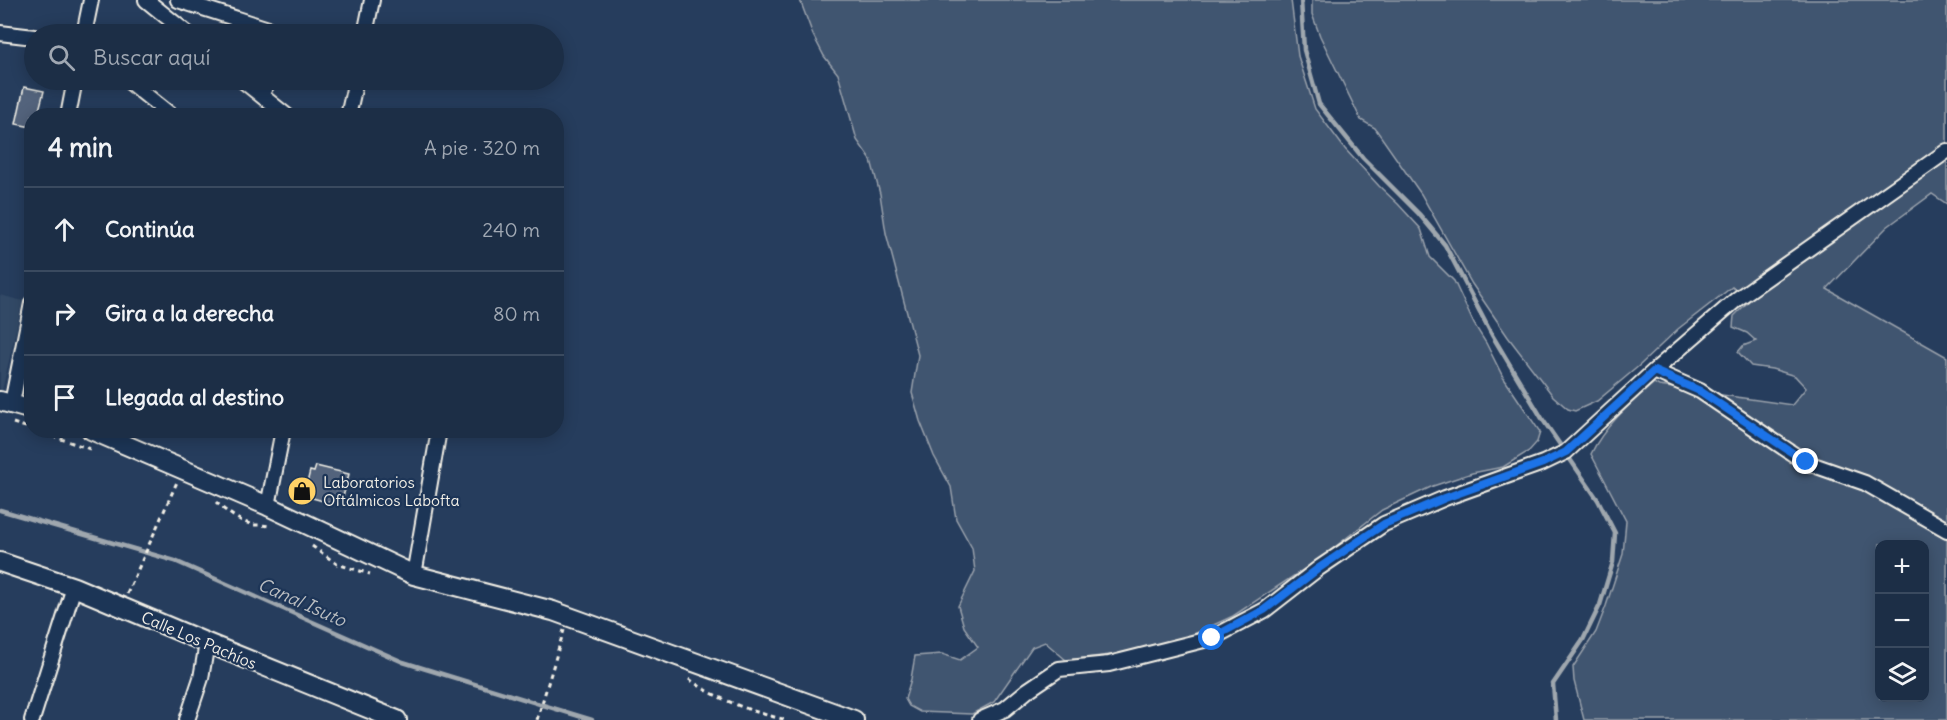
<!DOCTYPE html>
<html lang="es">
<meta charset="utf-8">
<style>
body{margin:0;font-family:Delius,sans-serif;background:#25364d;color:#f1f3f6}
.controls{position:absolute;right:18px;bottom:18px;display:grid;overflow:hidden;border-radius:12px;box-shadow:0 3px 15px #0003}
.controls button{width:54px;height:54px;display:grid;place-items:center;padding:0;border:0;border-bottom:2px solid #3a4a5f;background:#1c2e46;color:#f1f3f6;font:30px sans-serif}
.stop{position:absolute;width:18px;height:18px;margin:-14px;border:4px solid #1a73e8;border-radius:50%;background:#fff}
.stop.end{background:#1a73e8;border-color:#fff;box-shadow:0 2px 6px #0008}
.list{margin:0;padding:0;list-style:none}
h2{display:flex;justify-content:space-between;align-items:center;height:78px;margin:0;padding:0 24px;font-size:26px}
h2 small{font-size:20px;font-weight:400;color:#a0a8b3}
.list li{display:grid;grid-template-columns:39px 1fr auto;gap:18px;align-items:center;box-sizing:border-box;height:84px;padding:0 24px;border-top:2px solid #3a4a5f}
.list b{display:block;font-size:22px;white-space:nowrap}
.list em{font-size:20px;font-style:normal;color:#a0a8b3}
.icon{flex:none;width:33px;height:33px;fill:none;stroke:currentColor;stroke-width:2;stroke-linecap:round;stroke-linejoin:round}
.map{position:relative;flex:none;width:1947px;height:720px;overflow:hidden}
.search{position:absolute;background:#1c2e46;box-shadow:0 3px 15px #0003;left:24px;top:24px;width:540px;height:66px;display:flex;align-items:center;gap:15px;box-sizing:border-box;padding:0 21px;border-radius:33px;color:#a0a8b3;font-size:22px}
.panel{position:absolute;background:#1c2e46;box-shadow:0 3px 15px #0003;left:24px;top:108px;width:540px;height:330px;border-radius:24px}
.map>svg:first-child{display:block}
</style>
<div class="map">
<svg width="1947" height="720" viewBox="0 0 1947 720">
<rect width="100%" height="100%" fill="#263d5d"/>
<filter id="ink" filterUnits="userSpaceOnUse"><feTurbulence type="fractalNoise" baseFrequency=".0167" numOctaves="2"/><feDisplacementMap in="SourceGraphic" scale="12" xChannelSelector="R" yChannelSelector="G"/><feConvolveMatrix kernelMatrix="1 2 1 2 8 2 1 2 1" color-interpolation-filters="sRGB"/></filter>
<g filter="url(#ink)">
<!-- built -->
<path fill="#334966" d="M0 295 23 301 2 390H0Z"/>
<!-- green -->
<path fill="#40546f" stroke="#9aa2ac" stroke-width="1.5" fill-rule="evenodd" d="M800 0H1291L1298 56 1315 109 1345 149 1379 186 1398 204 1421 229 1430 257 1454 281 1474 324 1486 343 1503 377 1540 432 1537 442 1529 451 1503 467 1472 473 1433 486 1382 510 1321 558 1233 616 1181 640 1128 653 1066 660 1045 642 1032 647 994 702 972 714 920 712 909 706 905 699 911 679 915 656 942 654 960 660 978 647 964 627 958 606 975 571 972 548 956 519 951 487 934 456 920 421 912 393 918 355 886 233 880 194 871 160 857 140 838 74 824 56 813 35Z
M1312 0H1947V204L1932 194 1887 227 1827 289 1947 357V720H1584L1574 681 1573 667 1596 632 1606 606 1623 554 1626 521 1591 454C1604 426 1631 403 1654 383L1659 386 1792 405 1806 388 1795 376 1772 369 1751 366 1738 352 1743 346 1756 341 1747 333 1733 327 1734 316 1751 299 1732 287 1678 329 1640 365 1597 401 1575 411 1568 409 1553 396 1508 337 1472 284 1421 194 1375 128 1361 120 1320 36 1312 14ZM1880 544H1924V698H1880Z"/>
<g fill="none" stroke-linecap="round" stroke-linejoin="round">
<!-- stream -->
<path stroke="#9fa7ae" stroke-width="4.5" d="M1301 0 1304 50 1319 104 1363 158 1419 214 1445 245 1492 335 1543 420 1598 500 1615 533 1613 562 1600 605 1583 640 1553 684 1556 720
M0 510 175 561 403 662 592 720"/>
</g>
<!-- building -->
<path fill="#52647b" stroke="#f4f1e8" stroke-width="1.5" d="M24 87 44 91 39 110 57 114 56 116H32V127L16 124Z
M316 466 349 474 343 497 336 495 334 504 298 494 301 482 307 483 310 471 314 472Z"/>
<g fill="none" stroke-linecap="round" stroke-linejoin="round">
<!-- minor casing -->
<g stroke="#f4f1e8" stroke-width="18">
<path id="minor" d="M146 0 188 34
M178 0 284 34
M0 33 34 37
M84 34 91 0
M365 34 372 0
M127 80 172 116
M242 80 287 116
M261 95 269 80
M68 116 75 80
M348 116 356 80
M1654 371 1700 391 1805 462 1865 483 1947 530
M12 403 32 303
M268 506 283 430
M414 575 439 430
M32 720 74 587
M187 720 201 678 207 643
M980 720 1005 709 1028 690 1059 669 1109 664 1212 638 1265 610 1319 568 1384 524 1445 498 1543 463 1566 452 1654 371 1737 299 1947 151"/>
</g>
<!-- tertiary casing -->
<g stroke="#f4f1e8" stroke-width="22">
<path id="tertiary" d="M0 401 32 410
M91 430 268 506 414 575 553 611 854 720
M0 562 74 587 207 643 397 720"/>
</g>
<!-- path -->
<path stroke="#f4f1e8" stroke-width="3" stroke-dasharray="4.5 4.5" stroke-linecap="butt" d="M13 423 32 429
M35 430 90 449
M216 502C226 512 240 522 254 525 259 525 264 525 269 526
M312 546 337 564 370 574
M127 594 177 482
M689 679C716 699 754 713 787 720
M537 720 564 630"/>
<!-- minor -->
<use href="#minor" stroke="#1d3557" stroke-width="14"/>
<!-- tertiary -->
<use href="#tertiary" stroke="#1d3557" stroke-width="18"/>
</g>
</g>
<g fill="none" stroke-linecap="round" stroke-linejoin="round" filter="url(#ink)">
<!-- route -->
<path stroke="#1a73e8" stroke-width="8" d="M1212 638 1264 610 1319 568 1384 524 1445 498 1543 463 1566 452 1654 371 1700 391 1806 462"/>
</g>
<!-- icons -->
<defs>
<g id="shop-disc" transform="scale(1.5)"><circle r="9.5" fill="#ffd166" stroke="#1d3557"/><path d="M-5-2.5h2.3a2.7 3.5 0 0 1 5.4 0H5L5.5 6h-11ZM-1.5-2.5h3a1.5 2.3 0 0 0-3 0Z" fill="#111"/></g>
</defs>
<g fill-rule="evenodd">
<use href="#shop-disc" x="302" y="491"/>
</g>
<g text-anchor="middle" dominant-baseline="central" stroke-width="4.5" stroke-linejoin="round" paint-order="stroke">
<!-- poi labels -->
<g font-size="16" fill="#f4f1e8" stroke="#1d3557" text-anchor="start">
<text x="323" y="482">Laboratorios<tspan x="323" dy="18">Oftálmicos Labofta</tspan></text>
</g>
<!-- street labels -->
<g font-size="16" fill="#f4f1e8" stroke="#1d3557">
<text transform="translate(199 640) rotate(23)">Calle Los Pachíos</text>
</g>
<!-- water labels -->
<g font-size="18" font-style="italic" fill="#bcbfc2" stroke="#1d3557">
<text transform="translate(302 602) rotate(24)">Canal Isuto</text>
</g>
</g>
</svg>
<div class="controls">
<button>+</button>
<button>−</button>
<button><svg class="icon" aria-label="layers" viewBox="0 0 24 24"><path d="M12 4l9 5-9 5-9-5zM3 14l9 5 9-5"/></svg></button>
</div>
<div class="stop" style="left:1212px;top:638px"></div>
<div class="stop end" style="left:1806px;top:462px"></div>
<div class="search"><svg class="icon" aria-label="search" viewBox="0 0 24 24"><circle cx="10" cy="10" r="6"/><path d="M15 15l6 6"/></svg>Buscar aquí</div>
<section class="panel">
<h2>4 min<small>A pie · 320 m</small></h2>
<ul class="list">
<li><svg class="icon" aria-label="ahead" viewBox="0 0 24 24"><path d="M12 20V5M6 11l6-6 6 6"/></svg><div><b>Continúa</b></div><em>240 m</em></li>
<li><svg class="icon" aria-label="right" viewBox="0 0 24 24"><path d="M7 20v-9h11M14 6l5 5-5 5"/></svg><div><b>Gira a la derecha</b></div><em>80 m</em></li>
<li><svg class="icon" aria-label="arrive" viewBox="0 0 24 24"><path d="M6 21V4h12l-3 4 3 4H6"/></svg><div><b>Llegada al destino</b></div></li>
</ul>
</section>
</div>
